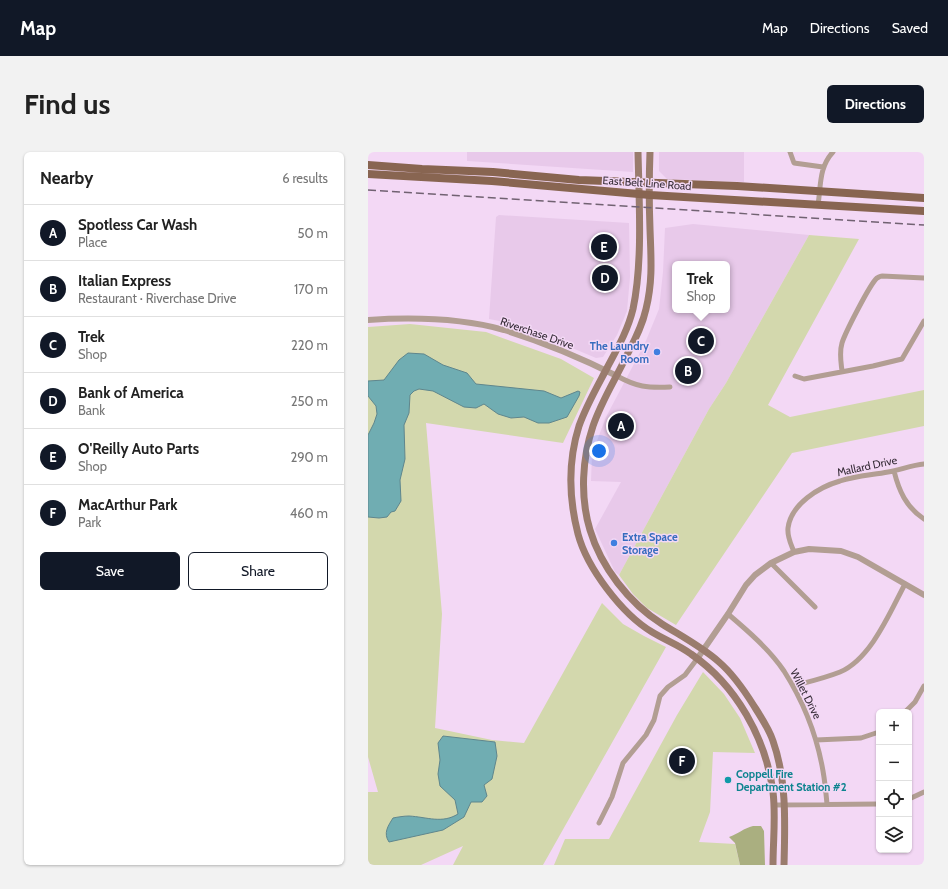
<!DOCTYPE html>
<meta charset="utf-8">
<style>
body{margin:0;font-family:Cabin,sans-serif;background:#f2f2f2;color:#222}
.controls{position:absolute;right:12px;bottom:12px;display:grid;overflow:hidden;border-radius:6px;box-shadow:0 1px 3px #0004}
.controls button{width:36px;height:36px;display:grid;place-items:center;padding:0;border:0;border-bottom:1px solid #e0e0e0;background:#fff;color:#222;font:20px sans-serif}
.you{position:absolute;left:231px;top:299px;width:14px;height:14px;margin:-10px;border:3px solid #fff;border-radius:50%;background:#1a73e8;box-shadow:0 0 0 6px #1a73e833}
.badge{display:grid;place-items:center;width:26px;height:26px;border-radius:50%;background:#111827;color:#fff;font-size:13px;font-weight:700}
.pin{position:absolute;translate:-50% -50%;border:2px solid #fff;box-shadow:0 1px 4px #0006}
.popup{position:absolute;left:304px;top:109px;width:58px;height:52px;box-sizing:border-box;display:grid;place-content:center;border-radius:6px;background:#fff;filter:drop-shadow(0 1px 3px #0005);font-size:13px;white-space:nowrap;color:#767676}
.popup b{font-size:15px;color:#222}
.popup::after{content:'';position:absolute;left:50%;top:100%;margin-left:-8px;border:8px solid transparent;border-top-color:#fff}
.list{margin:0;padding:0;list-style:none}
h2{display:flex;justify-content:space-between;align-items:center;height:52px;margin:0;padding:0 16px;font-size:17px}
h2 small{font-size:13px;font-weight:400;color:#767676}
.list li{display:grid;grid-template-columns:26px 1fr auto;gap:12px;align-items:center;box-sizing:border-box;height:56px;padding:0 16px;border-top:1px solid #e0e0e0}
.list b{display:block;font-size:15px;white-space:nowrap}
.list p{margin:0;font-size:13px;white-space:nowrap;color:#767676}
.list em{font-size:13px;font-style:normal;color:#767676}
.actions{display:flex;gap:8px;padding:12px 16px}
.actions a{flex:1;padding:9px 0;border:1px solid #111827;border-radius:6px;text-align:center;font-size:14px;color:#111827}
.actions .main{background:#111827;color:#fff}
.icon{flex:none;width:22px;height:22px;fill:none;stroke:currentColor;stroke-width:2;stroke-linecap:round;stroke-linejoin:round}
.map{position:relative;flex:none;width:556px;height:713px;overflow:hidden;border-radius:6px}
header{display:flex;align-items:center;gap:24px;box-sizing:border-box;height:56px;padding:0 20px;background:#111827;color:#fff}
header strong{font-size:19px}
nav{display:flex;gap:22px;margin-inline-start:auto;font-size:14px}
.intro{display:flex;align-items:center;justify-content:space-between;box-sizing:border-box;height:96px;padding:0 24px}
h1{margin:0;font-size:28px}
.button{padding:10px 18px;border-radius:6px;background:#111827;color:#fff;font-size:14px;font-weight:700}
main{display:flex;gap:24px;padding:0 24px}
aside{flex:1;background:#fff;border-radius:6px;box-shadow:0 1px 3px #0004}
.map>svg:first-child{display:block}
</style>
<header>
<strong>Map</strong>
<nav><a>Map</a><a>Directions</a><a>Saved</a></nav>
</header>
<div class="intro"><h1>Find us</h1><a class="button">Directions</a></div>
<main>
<aside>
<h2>Nearby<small>6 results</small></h2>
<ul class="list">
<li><span class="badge">A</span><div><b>Spotless Car Wash</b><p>Place</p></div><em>50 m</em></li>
<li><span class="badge">B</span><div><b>Italian Express</b><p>Restaurant · Riverchase Drive</p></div><em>170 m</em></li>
<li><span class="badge">C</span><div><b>Trek</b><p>Shop</p></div><em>220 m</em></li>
<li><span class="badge">D</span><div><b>Bank of America</b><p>Bank</p></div><em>250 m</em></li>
<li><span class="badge">E</span><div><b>O'Reilly Auto Parts</b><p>Shop</p></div><em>290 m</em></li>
<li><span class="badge">F</span><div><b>MacArthur Park</b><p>Park</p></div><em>460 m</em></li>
</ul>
<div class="actions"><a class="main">Save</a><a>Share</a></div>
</aside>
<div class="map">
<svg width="556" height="713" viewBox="0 0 556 713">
<rect width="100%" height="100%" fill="#f3d8f5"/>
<!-- built -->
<path fill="#e8c9ea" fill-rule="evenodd" d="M99 0H265V20L99 9Z
M291 0H376V30L299 27 291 19Z
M131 63 261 71 262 125 259 159 249 183 235 205 228 206 147 172 121 167 128 65Z
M325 72 441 83 358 231 341 257 251 423 247 420 227 377 253 330 223 329 224 302 238 265 277 191 291 157 295 120 297 76ZM307 112H359V158H307Z"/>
<!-- green -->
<path fill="#d3d8ad" d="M441 83 491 87 400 253 422 265 556 238V274L424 301 308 473 279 456 265 442 251 423 341 257 358 231Z
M42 172 118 180 193 207 226 226 195 291 58 271 74 462 67 576 124 588 156 591 234 451 255 472 276 484 298 495 175 713H85L95 694 53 713H0V640H10L0 605V175Z
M335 520 356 542 372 566 387 601 345 600 342 660 331 690 367 692 372 713H186L197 687H241L309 563Z"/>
<!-- forest -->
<path fill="#aaaf80" d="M385 674H393L396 679 397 713H372L367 691 361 685C370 682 376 676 385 674Z"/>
<!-- water -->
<path fill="#70adb2" stroke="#5f868d" d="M40 201 56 202 75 213 99 221 108 232 176 239 193 246 210 239 212 240 211 244 199 265 181 271H170L156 265 143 266 130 262 116 252 108 256 96 255 65 239 51 237 46 239 42 243 41 261 36 273 37 307 32 328 33 349 27 359 23 360 19 365 11 366 0 365V283L6 271 9 262 8 254 0 244V229L16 228 31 208Z
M75 584 127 590 129 604 124 627 116 633 119 644 114 650H103L96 665 75 678 21 690C15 681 20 674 25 666 30 665 36 664 41 664 59 665 74 672 90 662L87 648 72 634 70 622 72 608 70 591Z"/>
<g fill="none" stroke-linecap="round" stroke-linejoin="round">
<!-- minor -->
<path stroke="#b29e93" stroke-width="5" d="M422 0 426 11 455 15
M450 53C453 33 451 15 465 0
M474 219C473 210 471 201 474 191 477 181 502 132 509 126 511 125 512 124 514 124L556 126
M249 224C269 235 279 236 302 235
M427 224 436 227 505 214 534 207 556 169
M526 319C531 339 538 355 556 367
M426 400C423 392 419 385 420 376 423 352 451 335 472 329 487 324 504 323 520 320 532 318 544 313 556 312
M403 411 447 455
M360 462C380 479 401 497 416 519 435 549 449 584 455 619 457 630 458 641 459 652
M425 534C440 530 457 526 472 520 503 507 522 460 537 432
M537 560 547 550 556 534
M448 588 493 586 511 580
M541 647 556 640
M406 653 511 652
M231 671 244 645 255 611 278 583 286 568 292 544 300 535 317 523 329 507"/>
<!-- tertiary -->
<path stroke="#b29e93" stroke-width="6" d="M0 168C45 165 93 166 136 178 175 190 213 206 249 224
M329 507 360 462 378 433 387 423 403 411 426 400 441 397 473 399 490 405 556 443"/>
<!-- secondary -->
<path stroke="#9a7c6d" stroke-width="7" d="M270 0C271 49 275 110 265 157 260 178 249 197 239 216 229 235 218 254 211 274 200 309 201 347 210 382 219 416 254 462 284 480 297 488 311 493 323 502 368 533 398 586 405 640 408 664 405 689 405 713
M282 0C281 26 281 51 282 77 283 105 285 129 278 157 274 175 266 189 258 205 247 228 233 250 225 274 214 307 212 345 222 378 233 415 261 451 294 472 313 484 334 495 351 510 365 522 376 538 386 554 393 565 401 577 405 589 419 629 417 671 416 713"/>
<!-- primary -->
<path stroke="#886551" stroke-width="8" d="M0 13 54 17 125 20 211 28 369 34 556 46
M0 22 124 29 282 43 556 59"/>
<!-- rail -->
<path stroke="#716272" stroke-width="1.5" stroke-dasharray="8 4" stroke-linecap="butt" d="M0 38 556 73"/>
</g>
<!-- markers -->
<g fill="#3f7fe0" stroke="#f3d8f5" stroke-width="1.5">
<circle cx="289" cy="200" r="4"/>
<circle cx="246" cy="391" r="4"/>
</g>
<circle fill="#0f9aa8" stroke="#f3d8f5" stroke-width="1.5" cx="360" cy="628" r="4"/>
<g text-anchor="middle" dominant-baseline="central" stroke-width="3" stroke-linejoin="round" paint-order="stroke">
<!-- street labels -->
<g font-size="11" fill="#362c37" stroke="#f3d8f5">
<text transform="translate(279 31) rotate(4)">East Belt Line Road</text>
<text transform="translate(169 181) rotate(19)">Riverchase Drive</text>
<text transform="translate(499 314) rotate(-12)">Mallard Drive</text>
<text transform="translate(438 542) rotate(63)">Willet Drive</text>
</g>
<!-- shop labels -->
<g font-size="11" font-weight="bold" fill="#366cbe" stroke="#f3d8f5" text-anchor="end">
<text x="281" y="194">The Laundry<tspan x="281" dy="13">Room</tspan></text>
<text x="254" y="385" text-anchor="start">Extra Space<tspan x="254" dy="13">Storage</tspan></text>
</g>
<!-- culture labels -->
<g font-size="11" font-weight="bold" fill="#0d838f" stroke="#f3d8f5" text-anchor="start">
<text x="368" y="622">Coppell Fire<tspan x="368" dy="13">Department Station #2</tspan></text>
</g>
</g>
</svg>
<div class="controls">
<button>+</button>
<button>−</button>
<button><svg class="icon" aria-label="locate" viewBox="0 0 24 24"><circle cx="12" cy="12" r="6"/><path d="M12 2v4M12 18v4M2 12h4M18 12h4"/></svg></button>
<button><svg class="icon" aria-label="layers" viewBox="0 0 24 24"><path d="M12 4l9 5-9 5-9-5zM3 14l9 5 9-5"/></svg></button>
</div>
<div class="you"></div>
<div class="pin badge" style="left:253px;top:274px">A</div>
<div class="pin badge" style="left:320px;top:219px">B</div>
<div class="pin badge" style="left:333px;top:189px">C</div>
<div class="popup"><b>Trek</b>Shop</div>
<div class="pin badge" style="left:237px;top:126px">D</div>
<div class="pin badge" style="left:236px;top:95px">E</div>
<div class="pin badge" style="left:314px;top:609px">F</div>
</div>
</main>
